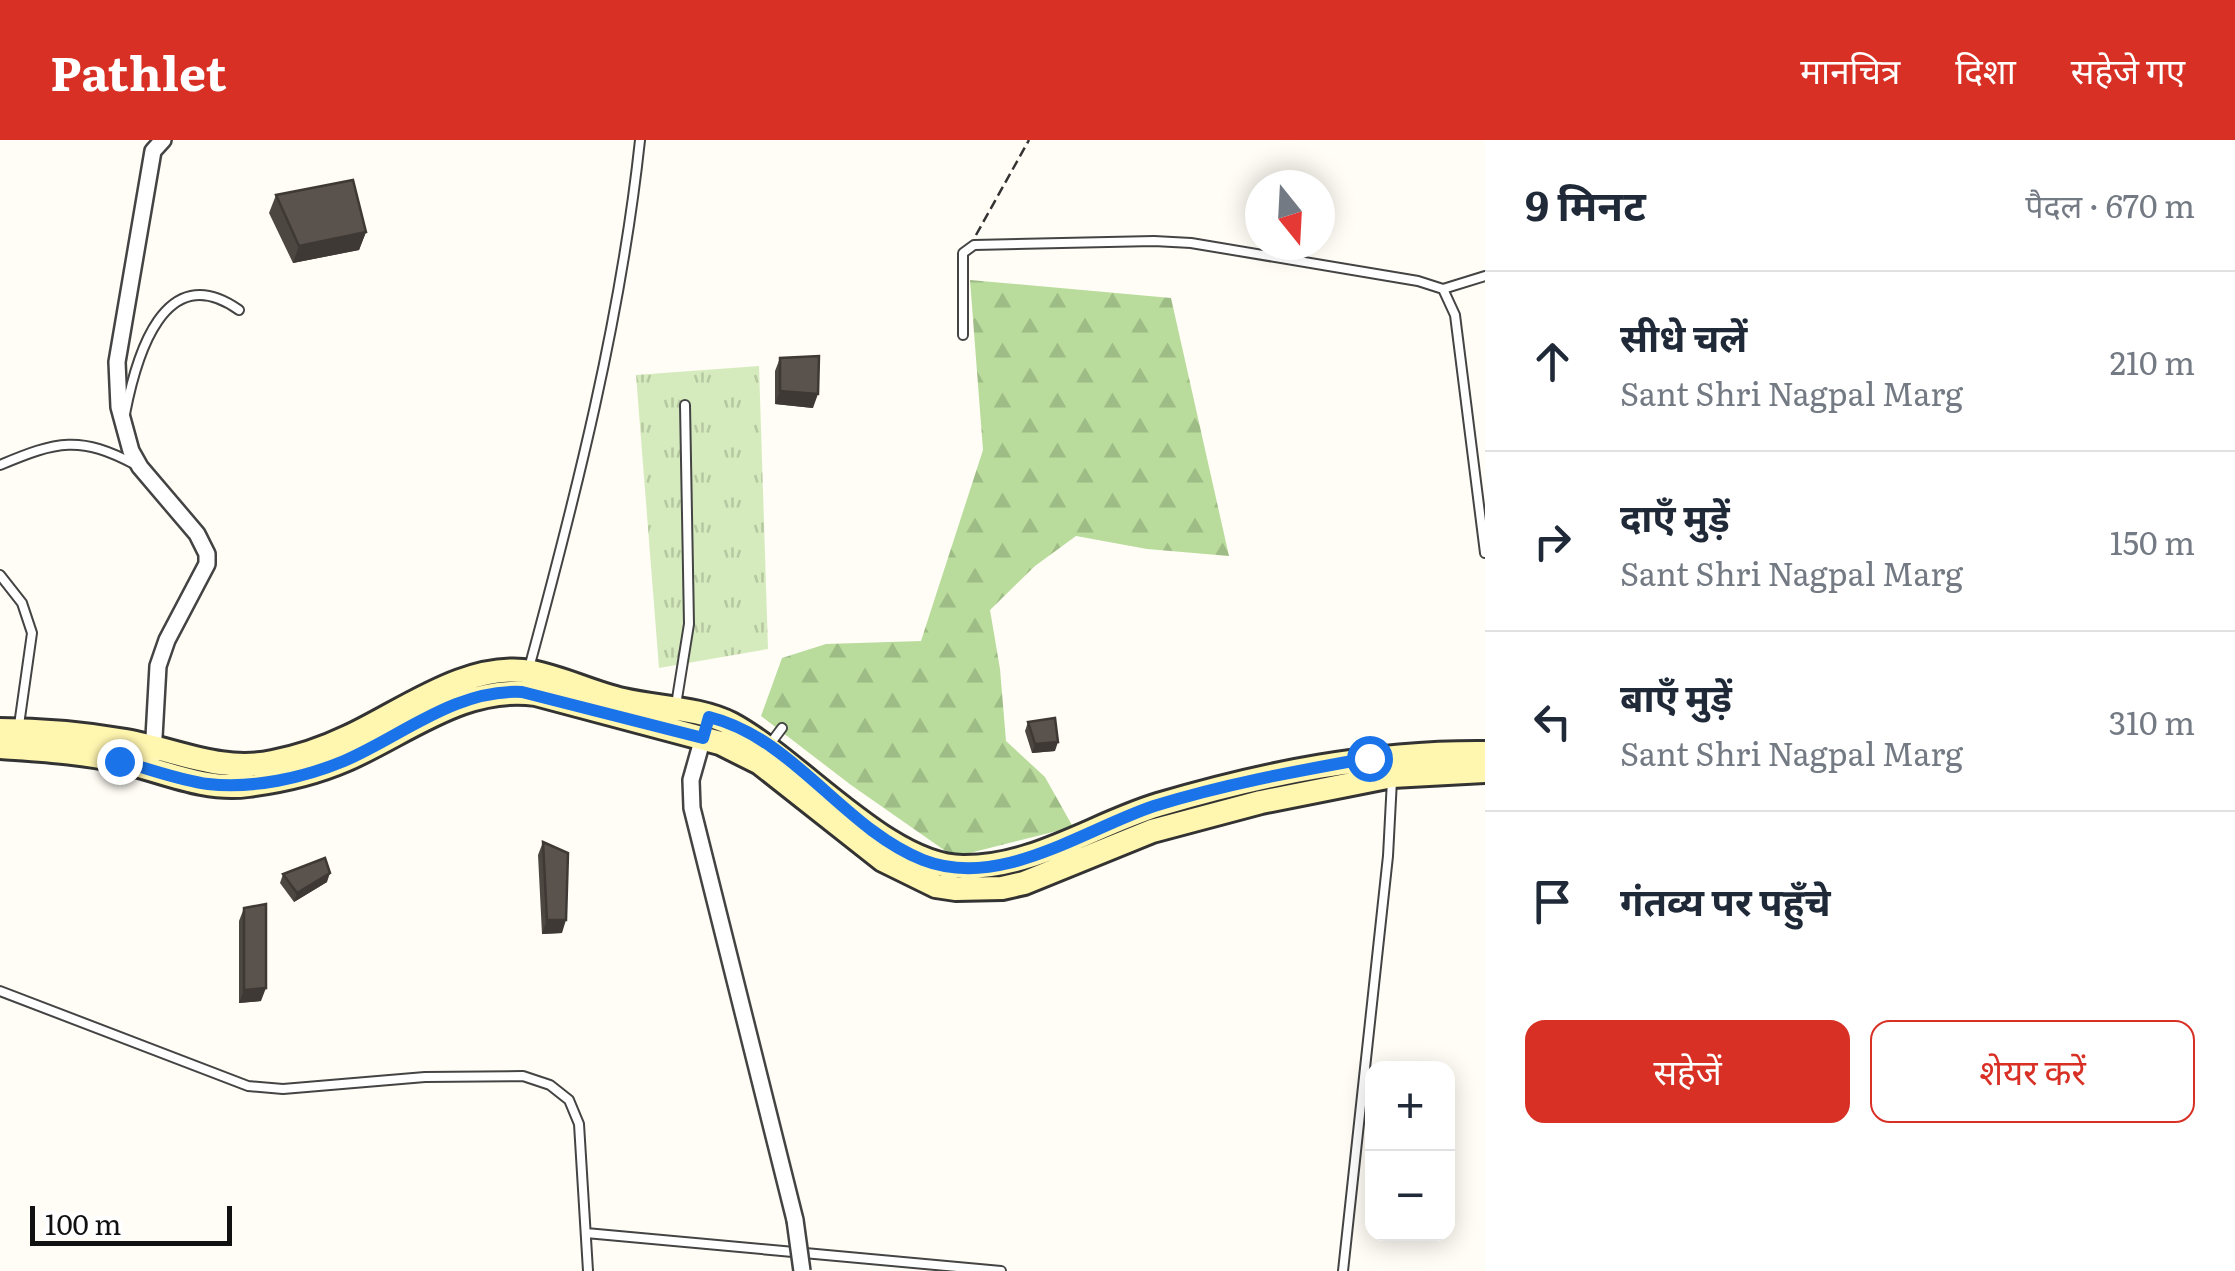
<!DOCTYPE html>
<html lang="hi">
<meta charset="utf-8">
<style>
body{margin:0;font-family:Literata,"Noto Sans Devanagari",serif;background:#f6f6f7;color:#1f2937}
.controls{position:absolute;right:30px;bottom:30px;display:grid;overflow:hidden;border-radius:20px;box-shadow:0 5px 25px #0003}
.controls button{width:90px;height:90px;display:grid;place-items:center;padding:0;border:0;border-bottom:2px solid #e0e1e3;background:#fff;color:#1f2937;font:50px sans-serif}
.compass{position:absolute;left:1245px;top:30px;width:90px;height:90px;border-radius:50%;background:#fff;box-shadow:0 5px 25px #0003;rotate:162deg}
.scale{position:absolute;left:30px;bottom:25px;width:202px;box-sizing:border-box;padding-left:10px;border:5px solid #111;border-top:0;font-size:28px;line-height:35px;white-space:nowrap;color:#111;-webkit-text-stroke:8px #fff;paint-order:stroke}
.stop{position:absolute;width:30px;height:30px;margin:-22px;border:8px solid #1a73e8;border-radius:50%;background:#fff}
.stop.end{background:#1a73e8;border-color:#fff;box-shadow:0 2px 10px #0008}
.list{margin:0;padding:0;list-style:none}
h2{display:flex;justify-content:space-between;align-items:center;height:130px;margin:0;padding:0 40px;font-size:42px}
h2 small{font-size:32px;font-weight:400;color:#747a83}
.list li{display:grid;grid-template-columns:65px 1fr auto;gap:30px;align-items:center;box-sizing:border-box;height:180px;padding:0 40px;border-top:2px solid #e0e1e3}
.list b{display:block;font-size:38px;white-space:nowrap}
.list p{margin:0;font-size:32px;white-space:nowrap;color:#747a83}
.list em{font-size:32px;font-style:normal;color:#747a83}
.actions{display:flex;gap:20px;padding:30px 40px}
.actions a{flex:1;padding:22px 0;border:2px solid #d93025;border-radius:20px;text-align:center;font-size:35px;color:#d93025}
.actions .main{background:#d93025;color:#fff}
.icon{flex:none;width:55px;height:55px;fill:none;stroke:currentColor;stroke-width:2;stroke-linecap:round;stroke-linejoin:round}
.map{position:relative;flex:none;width:1485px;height:1131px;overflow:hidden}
header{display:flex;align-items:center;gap:60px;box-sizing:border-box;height:140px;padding:0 50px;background:#d93025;color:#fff}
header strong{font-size:48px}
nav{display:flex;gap:55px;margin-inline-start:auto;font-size:35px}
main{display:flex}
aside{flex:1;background:#fff}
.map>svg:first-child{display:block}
</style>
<header>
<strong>Pathlet</strong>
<nav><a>मानचित्र</a><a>दिशा</a><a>सहेजे गए</a></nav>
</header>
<main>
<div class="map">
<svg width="1485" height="1131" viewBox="0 0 1485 1131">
<defs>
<pattern id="grass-tufts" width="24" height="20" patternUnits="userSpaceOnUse" patternTransform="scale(2.5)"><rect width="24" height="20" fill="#d5ebbd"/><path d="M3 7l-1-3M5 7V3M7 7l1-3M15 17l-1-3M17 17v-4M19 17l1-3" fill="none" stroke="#b6c8a1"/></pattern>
<pattern id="forest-firs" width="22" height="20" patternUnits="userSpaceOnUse" patternTransform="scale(2.5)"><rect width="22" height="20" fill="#b9dc9c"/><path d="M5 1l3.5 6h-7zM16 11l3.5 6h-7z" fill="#9ebc85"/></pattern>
</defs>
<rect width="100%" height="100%" fill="#fffdf5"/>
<!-- grass -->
<path fill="url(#grass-tufts)" d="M759 226 768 509 659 528 636 235Z"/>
<!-- forest -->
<path fill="url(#forest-firs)" d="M970 140 1171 158 1229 416 1147 409 1076 396 1035 426 990 470 1000 529 1006 601 1045 637 1073 687 954 717 851 645 761 576 782 518 826 504 921 501 983 310Z"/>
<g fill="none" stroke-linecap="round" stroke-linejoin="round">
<!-- lane casing -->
<g stroke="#444" stroke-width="12">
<path id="lane" d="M1443 149 1485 136
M963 195V113L974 105 1154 101 1191 103 1418 141 1443 149 1455 175 1485 413
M125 274C136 217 164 117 239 170
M0 325C57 301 80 295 136 325
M0 435 22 463 32 493 19 585
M529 528C576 355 621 178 640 0
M676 565 689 484 685 265
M770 604 782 588
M0 851 248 946 283 949 425 937 523 936 550 945 569 960 579 984 588 1131
M586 1093 1001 1131
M1343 1131 1388 716 1392 640"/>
</g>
<!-- street casing -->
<g stroke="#444" stroke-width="20">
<path id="street" d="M704 594 691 640 692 668 795 1080
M153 615 158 526 167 500 207 424V414L197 394 140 327 131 311 119 267 117 222 153 11 163 0"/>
</g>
<!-- secondary casing -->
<g stroke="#333" stroke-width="28">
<path id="secondary" d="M0 590C41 590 85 594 126 601 177 610 221 633 273 622 299 617 325 608 348 597 404 571 467 521 532 532 563 538 592 553 623 560 657 568 700 568 731 584 800 621 888 727 963 727 1033 728 1093 685 1158 665 1266 633 1372 612 1485 613
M0 607C41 610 82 612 121 621 163 631 205 651 248 645 280 641 315 633 345 620 407 593 464 544 536 554L720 603 760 623 883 720 936 746 956 749 1002 748 1024 743 1152 691 1261 662 1392 636 1485 631"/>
</g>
<!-- path -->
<path stroke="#333" stroke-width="2.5" stroke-dasharray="10 5" stroke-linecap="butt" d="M976 95 1029 0"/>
<!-- lane -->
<use href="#lane" stroke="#fff" stroke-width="8"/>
<!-- street -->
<use href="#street" stroke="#fff" stroke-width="15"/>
<!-- secondary -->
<use href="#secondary" stroke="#fff6b0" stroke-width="22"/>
<!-- street-bridge casing -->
<g stroke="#444" stroke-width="20" stroke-linecap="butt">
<path id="street-bridge" d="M795 1080 802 1131"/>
</g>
<!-- street-bridge -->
<use href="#street-bridge" stroke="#fff" stroke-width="15"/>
</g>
<!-- wall -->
<path fill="#4d4742" d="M276 55 366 92 359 110 293 123 269 73Z
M780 218 813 268 775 264V231Z
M1028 582 1055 611 1032 613 1025 591Z
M543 702 562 793 542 794 538 715Z
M283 734 327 742 294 762 280 743Z
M244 768 261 861 239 863V781Z"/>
<!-- shaded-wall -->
<path fill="#3f3936" d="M366 92 359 110 293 123 299 106Z
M780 251 818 254 813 268 775 264Z
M1058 602 1055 611 1032 613 1035 604Z
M330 733 327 742 294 762 297 753Z
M547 780H566L562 793 542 794Z
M266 848 261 861 239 863 244 850Z"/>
<!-- building -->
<path fill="#5a524d" stroke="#3f3936" stroke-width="2.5" d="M353 40 366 92 299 106 276 55Z
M819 216 818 254 780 251V218Z
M1055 578 1058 602 1035 604 1028 582Z
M543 702 568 713 566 780H547Z
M325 718 330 733 297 753 283 734Z
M266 764V848L244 850V768Z"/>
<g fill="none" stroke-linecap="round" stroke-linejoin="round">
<!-- route -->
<path stroke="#1a73e8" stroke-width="12" d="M119 621C148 628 178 640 208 644 253 649 303 638 344 621 402 596 455 549 522 552L703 598 709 577C794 598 843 688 923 720 1000 750 1083 690 1154 666 1224 644 1297 631 1369 618"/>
</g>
</svg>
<div class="controls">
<button>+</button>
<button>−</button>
</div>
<svg class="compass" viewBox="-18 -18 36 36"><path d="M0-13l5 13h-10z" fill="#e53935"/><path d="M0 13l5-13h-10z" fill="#747a83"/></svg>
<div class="scale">100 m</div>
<div class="stop" style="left:1369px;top:618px"></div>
<div class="stop end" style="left:119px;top:621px"></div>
</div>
<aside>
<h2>9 मिनट<small>पैदल · 670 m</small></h2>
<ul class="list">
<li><svg class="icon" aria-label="ahead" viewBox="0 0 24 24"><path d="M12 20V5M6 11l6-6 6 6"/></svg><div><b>सीधे चलें</b><p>Sant Shri Nagpal Marg</p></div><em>210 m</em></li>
<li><svg class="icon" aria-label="right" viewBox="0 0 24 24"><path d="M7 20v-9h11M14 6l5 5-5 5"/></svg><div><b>दाएँ मुड़ें</b><p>Sant Shri Nagpal Marg</p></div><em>150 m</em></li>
<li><svg class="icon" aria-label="left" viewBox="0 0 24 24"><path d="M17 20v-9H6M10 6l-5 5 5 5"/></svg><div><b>बाएँ मुड़ें</b><p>Sant Shri Nagpal Marg</p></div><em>310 m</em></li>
<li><svg class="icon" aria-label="arrive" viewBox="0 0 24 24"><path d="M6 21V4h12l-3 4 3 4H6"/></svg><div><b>गंतव्य पर पहुँचे</b></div></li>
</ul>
<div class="actions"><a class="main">सहेजें</a><a>शेयर करें</a></div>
</aside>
</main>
